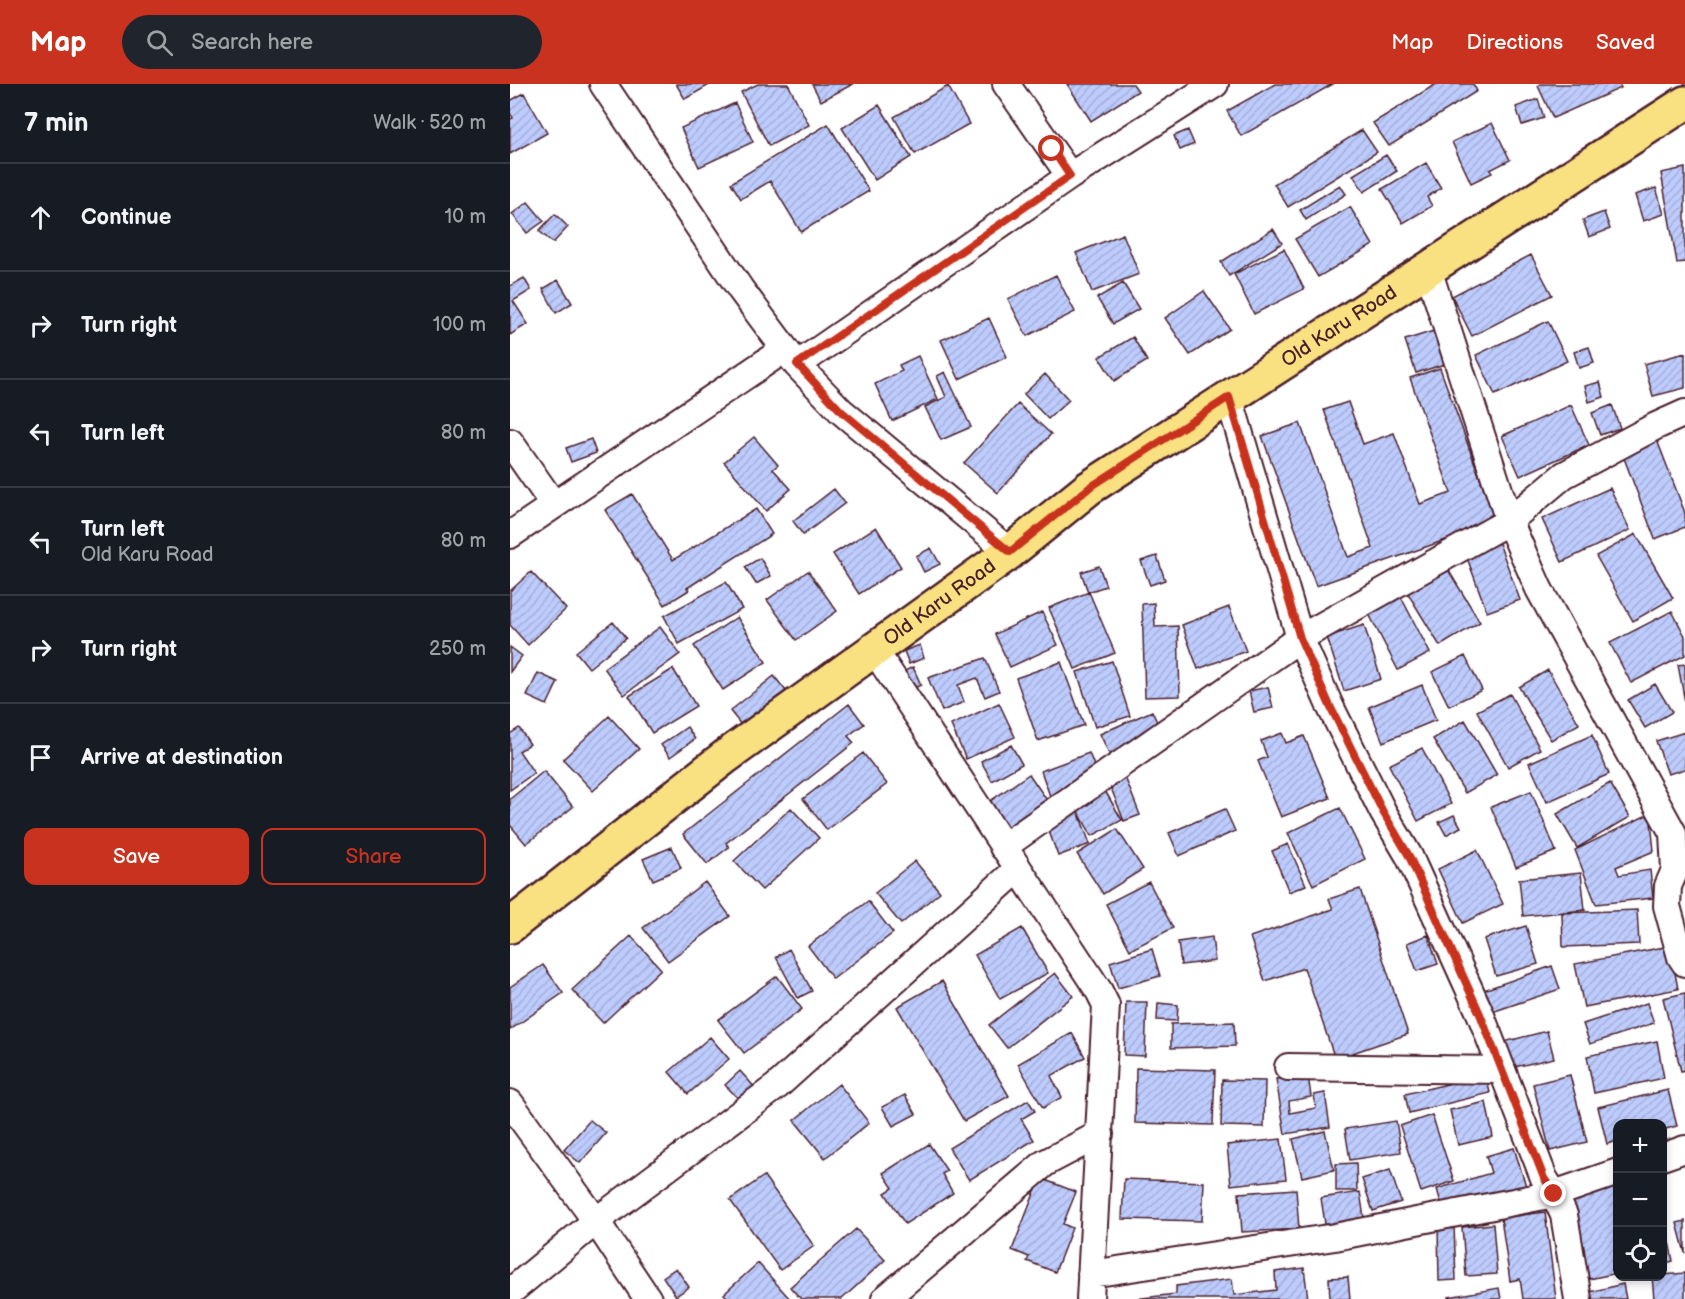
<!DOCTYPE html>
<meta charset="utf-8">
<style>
body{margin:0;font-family:"Balsamiq Sans",sans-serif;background:#20242c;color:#f1f3f6}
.controls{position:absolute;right:18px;bottom:18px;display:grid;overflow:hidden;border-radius:12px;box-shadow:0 3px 9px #0003}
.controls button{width:54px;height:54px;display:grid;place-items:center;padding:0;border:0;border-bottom:2px solid #363941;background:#171b24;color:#f1f3f6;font:30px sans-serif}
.stop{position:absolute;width:18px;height:18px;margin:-14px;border:4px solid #c8321e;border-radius:50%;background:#fff}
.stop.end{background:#c8321e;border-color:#fff;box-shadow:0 2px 6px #0008}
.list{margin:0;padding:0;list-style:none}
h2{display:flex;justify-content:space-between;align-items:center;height:78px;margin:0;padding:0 24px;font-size:26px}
h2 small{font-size:20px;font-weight:400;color:#9ea1a6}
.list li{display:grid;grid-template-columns:39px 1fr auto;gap:18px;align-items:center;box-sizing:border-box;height:108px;padding:0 24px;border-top:2px solid #363941}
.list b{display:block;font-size:22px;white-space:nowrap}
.list p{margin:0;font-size:20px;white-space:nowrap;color:#9ea1a6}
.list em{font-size:20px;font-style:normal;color:#9ea1a6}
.actions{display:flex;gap:12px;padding:18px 24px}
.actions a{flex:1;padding:14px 0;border:2px solid #c8321e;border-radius:12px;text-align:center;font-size:21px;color:#c8321e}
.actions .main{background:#c8321e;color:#fff}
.icon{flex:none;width:33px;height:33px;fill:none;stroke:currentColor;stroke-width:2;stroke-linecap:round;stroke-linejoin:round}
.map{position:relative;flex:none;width:1175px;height:1215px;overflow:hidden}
header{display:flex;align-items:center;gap:36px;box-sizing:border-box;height:84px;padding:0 30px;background:#c8321e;color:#fff}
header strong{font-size:28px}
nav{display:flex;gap:33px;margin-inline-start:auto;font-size:21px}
.search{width:420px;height:54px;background:#20242c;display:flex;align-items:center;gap:15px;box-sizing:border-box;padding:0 21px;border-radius:33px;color:#9ea1a6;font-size:22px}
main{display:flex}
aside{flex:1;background:#171b24}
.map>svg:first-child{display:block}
</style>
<header>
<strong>Map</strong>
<div class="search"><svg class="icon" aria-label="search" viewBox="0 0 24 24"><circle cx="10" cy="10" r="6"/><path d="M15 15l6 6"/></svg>Search here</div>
<nav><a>Map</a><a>Directions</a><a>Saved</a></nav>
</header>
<main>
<aside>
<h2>7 min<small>Walk · 520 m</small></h2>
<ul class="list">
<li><svg class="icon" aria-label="ahead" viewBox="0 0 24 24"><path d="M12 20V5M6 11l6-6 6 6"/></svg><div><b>Continue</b></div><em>10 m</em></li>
<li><svg class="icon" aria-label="right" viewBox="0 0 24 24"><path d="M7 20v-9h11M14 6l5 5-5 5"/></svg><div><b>Turn right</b></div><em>100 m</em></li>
<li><svg class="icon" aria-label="left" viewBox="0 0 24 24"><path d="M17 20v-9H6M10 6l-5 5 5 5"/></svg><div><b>Turn left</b></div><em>80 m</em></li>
<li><svg class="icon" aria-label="left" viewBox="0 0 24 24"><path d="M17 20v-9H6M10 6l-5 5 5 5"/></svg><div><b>Turn left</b><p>Old Karu Road</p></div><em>80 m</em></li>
<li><svg class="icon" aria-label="right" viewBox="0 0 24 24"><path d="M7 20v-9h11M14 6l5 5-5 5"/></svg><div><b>Turn right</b></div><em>250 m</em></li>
<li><svg class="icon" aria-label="arrive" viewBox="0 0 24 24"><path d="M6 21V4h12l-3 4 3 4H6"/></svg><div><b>Arrive at destination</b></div></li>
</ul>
<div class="actions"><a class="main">Save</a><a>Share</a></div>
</aside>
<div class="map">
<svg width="1175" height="1215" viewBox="0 0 1175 1215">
<defs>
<pattern id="building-hatch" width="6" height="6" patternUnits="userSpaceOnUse" patternTransform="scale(1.5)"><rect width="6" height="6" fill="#bdccfd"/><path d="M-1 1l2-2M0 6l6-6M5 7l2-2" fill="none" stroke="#a4afd9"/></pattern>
</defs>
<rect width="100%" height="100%" fill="#fff"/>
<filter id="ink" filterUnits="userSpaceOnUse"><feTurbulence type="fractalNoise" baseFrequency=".0167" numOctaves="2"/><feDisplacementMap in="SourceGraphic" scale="12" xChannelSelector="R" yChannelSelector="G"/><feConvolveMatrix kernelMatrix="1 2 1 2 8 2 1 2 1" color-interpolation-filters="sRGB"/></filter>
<g filter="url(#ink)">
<!-- building -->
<path fill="url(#building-hatch)" stroke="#4a1f2b" stroke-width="1.5" d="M166 0H201L175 15Z
M248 0H278L299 41 259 62 231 8Z
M302 0H343L311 17Z
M557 0H623L628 7 581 37Z
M765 0H823L731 52 717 27Z
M926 0H963L967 7 879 62 863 39Z
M1031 0H1109L1111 4 1043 34 1028 2Z
M438 2 459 40 405 70 384 33Z
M14 9 37 49 0 70V35L3 34 0 29V17Z
M1028 15 1034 34 1012 41 1006 23Z
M225 19 243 58 189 83 171 44Z
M369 21 401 73 365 96 332 44Z
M982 39 1000 76 980 86 982 89 961 99 942 58Z
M318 40 359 107 291 148 260 97 231 115 221 99Z
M678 46 684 60 670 66 664 52Z
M852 46 867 68 778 123 764 100Z
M876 71 887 87 854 108 843 91Z
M916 79 931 104 917 113 922 122 893 139 872 105Z
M1175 84V178L1167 179 1151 89Z
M830 101 836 110 796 136 790 126Z
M1146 104 1154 130 1133 137 1125 111Z
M18 118 34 137 17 149 2 130Z
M840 123 863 161 808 193 785 155Z
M1094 128 1100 145 1079 153 1073 136Z
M45 130 58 143 43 159 29 147Z
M763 145 772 159 719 192 711 178Z
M613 150 629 190 582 208 566 169Z
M774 165 794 205 744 230 724 190Z
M1021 171 1042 211 962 252 942 212Z
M546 191 565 228 517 252 498 215Z
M14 194 21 206 3 217 18 240 0 251V202Z
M48 196 62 219 46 229 33 205Z
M613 199 629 225 603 240 587 214Z
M694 207 720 245 680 271 655 234Z
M479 234 497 273 449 295 431 256Z
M1038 237 1057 277 985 311 966 271Z
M927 246 938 279 906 289 895 256Z
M623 253 637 277 604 297 589 273Z
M1079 263 1084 279 1069 284 1064 268Z
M1175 269V304L1143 312 1134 280Z
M408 272 428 315 382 337 365 300 392 287 389 281Z
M930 284 986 438 806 502 752 352 790 339 838 473 863 464 814 326 838 318 853 360 884 349 910 420 941 409 900 294Z
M435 288 461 343 431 356 415 323 436 313 427 292Z
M535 290 559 316 538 335 514 310Z
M1090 298 1094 313 1079 318 1075 302Z
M508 320 541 350 488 409 454 379Z
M1061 321 1079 361 1010 392 992 352Z
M1102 321 1110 344 1090 351 1082 329Z
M244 353 268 381 263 385 281 405 256 427 214 378Z
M81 355 86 369 61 378 56 364Z
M1147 356 1175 429V443L1145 455 1112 369Z
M1100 404 1120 446 1052 478 1032 435Z
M324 405 335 419 293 451 283 437Z
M122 410 163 476 246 425 262 450 177 504 179 506 155 521 95 426Z
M366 443 391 483 349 510 323 470Z
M1126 450 1163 514 1123 537 1086 472Z
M989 459 1010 516 977 528 956 471Z
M421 464 430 480 414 488 406 472Z
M647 472 655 496 640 501 631 477Z
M250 474 261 492 246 500 235 483Z
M589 482 596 502 578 508 571 488Z
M937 484 970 538 930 562 897 508Z
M298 487 327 527 286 556 257 516Z
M21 488 56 525 18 561 0 541V507Z
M216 498 232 525 169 560 154 532Z
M579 508 605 569 565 585 539 524Z
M891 513 920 569 888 586 859 530Z
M644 519 645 543 668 542 670 612 635 613 632 520Z
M719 523 736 567 688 585 672 541Z
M1162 527 1175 552V571L1121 599 1100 559Z
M532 528 548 561 500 583 485 550Z
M227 533 256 578 213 606 184 562Z
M103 538 116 554 79 584 66 568Z
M854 541 871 595 834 607 817 553Z
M150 543 170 570 114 611 94 584Z
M410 561 414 574 399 580 394 567Z
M0 563 12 572 0 588Z
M955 572 972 606 939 622 922 588Z
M475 574 489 607 475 613 467 594 448 601 454 618 432 627 418 594Z
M602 577 620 632 585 643 567 588Z
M551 578 574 641 528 657 506 594Z
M1175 580V618L1168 581Z
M403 583 411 601 398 607 390 589Z
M163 585 186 622 142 649 119 612Z
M1038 586 1069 640 1041 656 1009 603Z
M28 589 48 598 37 621 17 612Z
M264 592 276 607 232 642 220 627Z
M1145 600 1162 628 1135 644 1118 616Z
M912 601 926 636 873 658 859 623Z
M758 603 763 624 744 628 739 607Z
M1000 610 1030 665 998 683 967 627Z
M489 619 505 653 456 675 441 641Z
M339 620 354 640 338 652 344 659 216 759 219 763 197 780 173 750Z
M642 627 652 649 600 672 590 650Z
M99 632 129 665 83 707 53 675Z
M955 636 987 691 955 709 923 655Z
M177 643 185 655 160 673 151 661Z
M9 644 20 660 9 667 24 689 0 706V650Z
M1175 648V685L1158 690 1146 657Z
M772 649 776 659 794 652 820 714 771 733 748 677 757 673 751 657Z
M1082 651 1099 690 1037 718 1019 679Z
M501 661 512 680 482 697 471 677Z
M912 664 941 720 908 737 879 681Z
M353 669 377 700 317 746 293 715Z
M579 669 589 694 540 712 531 687Z
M34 687 63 723 16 760 0 741V715Z
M519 690 541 722 498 752 476 720Z
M615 693 630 731 614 737 599 699Z
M1100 699 1120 733 1067 764 1047 730Z
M594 705 612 736 582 752 565 722Z
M1021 707 1046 767 1006 783 981 723Z
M281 724 309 754 252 806 224 777Z
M830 724 855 775 803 801 778 749Z
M715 725 725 747 669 772 659 749Z
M568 727 580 760 548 772 536 739Z
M944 731 951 743 936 751 929 738Z
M1137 731 1141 738 1144 767 1106 783 1109 791 1140 786 1143 814 1086 820 1065 766Z
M607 745 633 785 593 810 567 770Z
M778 760 796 801 779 808 762 767Z
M162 763 171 784 143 796 133 775Z
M967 766 993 820 953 839 928 785Z
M405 777 430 808 391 840 365 809Z
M1071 789 1075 826 1013 832 1009 795Z
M195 798 220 832 158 877 133 844Z
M639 798 663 844 620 866 596 820Z
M850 805 898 950 825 975 794 884 755 897 740 853 823 825 819 815Z
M358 817 383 849 323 895 298 862Z
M1127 826 1129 860 1053 863 1052 829Z
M1016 842 1028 880 986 892 974 855Z
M512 844 538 889 490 915 465 871Z
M918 851 928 880 907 887 897 859Z
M121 852 151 885 93 939 62 906Z
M702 853 705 877 671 881 668 858Z
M1160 862 1168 905 1074 923 1065 880Z
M279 865 302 907 288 914 266 873Z
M642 865 650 892 608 904 600 878Z
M33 881 53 909 0 946V903Z
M1042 882 1050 905 982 928 974 906Z
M545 889 563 912 497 964 479 941Z
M267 892 292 925 234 969 208 936Z
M432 897 499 1012 454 1037 387 923Z
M1175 909V986L1171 987 1153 914Z
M616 918H637L635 972 614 971Z
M648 919 668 921 667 937 647 936Z
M1137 919 1144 939 1080 960 1073 940Z
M724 938 725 962 661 964V940Z
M1037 947 1044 974 1000 984 994 958Z
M562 949 575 973 541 992 552 1013 533 1024 508 980Z
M200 953 219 975 178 1010 159 988Z
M1147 957 1154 994 1084 1009 1077 972Z
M626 984 705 986 703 1041 625 1039Z
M230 987 248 1007 234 1020 215 1001Z
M798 991 801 1013 779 1017 780 1029 806 1024 804 1011 815 1009 820 1043 775 1050 766 995Z
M976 991 980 1009 899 1029 895 1010Z
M1060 991 1077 1058 1040 1067 1023 1000Z
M712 996 755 997 754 1043 711 1042Z
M329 1000 359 1039 315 1074 284 1036Z
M1158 1006 1167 1042 1152 1046V1040H1108V1057L1097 1060 1088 1023Z
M395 1011 406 1030 383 1042 372 1023Z
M518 1016 525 1027 511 1035 524 1056 459 1096 439 1064Z
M976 1018 983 1053 948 1061 940 1026Z
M922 1031 944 1097 911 1108 890 1042Z
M80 1036 96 1049 70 1079 54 1066Z
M886 1037 891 1068 840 1076 835 1045Z
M815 1047 824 1086 792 1093 783 1055Z
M771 1055 776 1095 721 1101 717 1061Z
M419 1060 437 1087 432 1090 443 1109 395 1140 375 1109 383 1104 373 1089Z
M1004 1064 1016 1102 933 1126 927 1105 981 1089 976 1072Z
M846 1079 847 1107H826V1080Z
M880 1086 891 1118 863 1127 852 1095Z
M254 1092 304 1162 270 1186 220 1116Z
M530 1094 566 1108 553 1140 562 1144 545 1188 517 1177 519 1173 502 1166Z
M614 1095 694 1098 692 1137 612 1135Z
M1108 1097V1189L1079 1195 1060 1106Z
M786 1105 789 1145 732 1148 729 1109Z
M850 1108 855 1140 816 1146 811 1114Z
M1152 1124 1163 1177 1152 1180Z
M1035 1128 1046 1215H1013L1010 1195 1000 1197 991 1134Z
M1175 1137V1169L1167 1139Z
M983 1140 987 1190 956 1192 952 1143Z
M928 1142H944L946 1196 929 1197Z
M346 1145 375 1176 332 1215H291L280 1203Z
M248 1179 280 1215H219L214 1210Z
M166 1184 179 1203 166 1212 153 1193Z
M794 1184 798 1215H624L666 1210V1202L722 1195 724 1211 766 1206 765 1188Z
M1175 1189V1215H1144L1142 1192Z
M838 1193 840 1215H820L819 1194Z
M1113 1200 1116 1215H1082L1080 1208Z
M989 1204 991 1215H939V1213Z"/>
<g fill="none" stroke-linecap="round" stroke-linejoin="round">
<!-- minor casing -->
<g stroke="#4a1f2b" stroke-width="30">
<path id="minor" d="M93 0 231 206 287 281 331 327 500 468
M496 0 560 92
M918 185 999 437 1029 505 1163 749 1165 786 1158 802 1157 822 1171 873 1175 879
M287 281 560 92 705 0
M719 313 790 554 820 622 873 728 899 772 970 929 1034 1094 1044 1110 1054 1131 1068 1215
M0 358 44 421
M0 451 275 265
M365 567 589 907 596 921 580 1215
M493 763 790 554 999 437 1054 391 1146 342 1175 329
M778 983 992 986
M0 1019 86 1137 138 1215
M1152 1073 1175 1065
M581 1190 825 1153 1044 1110 1108 1088
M0 1208 86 1137 267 1002 508 785
M375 1215 535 1079 590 1050"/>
</g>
<!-- primary casing -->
<g stroke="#4a1f2b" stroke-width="38">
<g id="primary">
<path id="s1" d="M0 842 215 673 500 468 579 404 1175 19"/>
</g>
</g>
<!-- minor -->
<use href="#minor" stroke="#fff" stroke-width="26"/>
<!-- primary -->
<use href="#primary" stroke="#f9e181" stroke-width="33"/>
</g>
</g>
<g fill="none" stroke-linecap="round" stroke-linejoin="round" filter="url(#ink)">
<!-- route -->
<path stroke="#c8321e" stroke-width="8" d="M542 65 560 92 287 280 331 327 500 468 579 404 719 313 790 554 820 622 873 728 899 772 970 930 1034 1094 1044 1110"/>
</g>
<g text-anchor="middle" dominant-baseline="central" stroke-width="4.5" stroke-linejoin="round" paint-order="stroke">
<!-- street labels -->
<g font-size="20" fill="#4a1f2b" stroke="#fff">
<text stroke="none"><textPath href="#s1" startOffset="1024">Old Karu Road</textPath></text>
<text stroke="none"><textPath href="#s1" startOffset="538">Old Karu Road</textPath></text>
</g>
</g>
</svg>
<div class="controls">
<button>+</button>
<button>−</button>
<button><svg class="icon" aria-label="locate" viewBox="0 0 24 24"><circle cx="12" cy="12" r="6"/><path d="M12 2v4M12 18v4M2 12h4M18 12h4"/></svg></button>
</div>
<div class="stop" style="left:542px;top:65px"></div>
<div class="stop end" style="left:1044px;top:1110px"></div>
</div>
</main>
